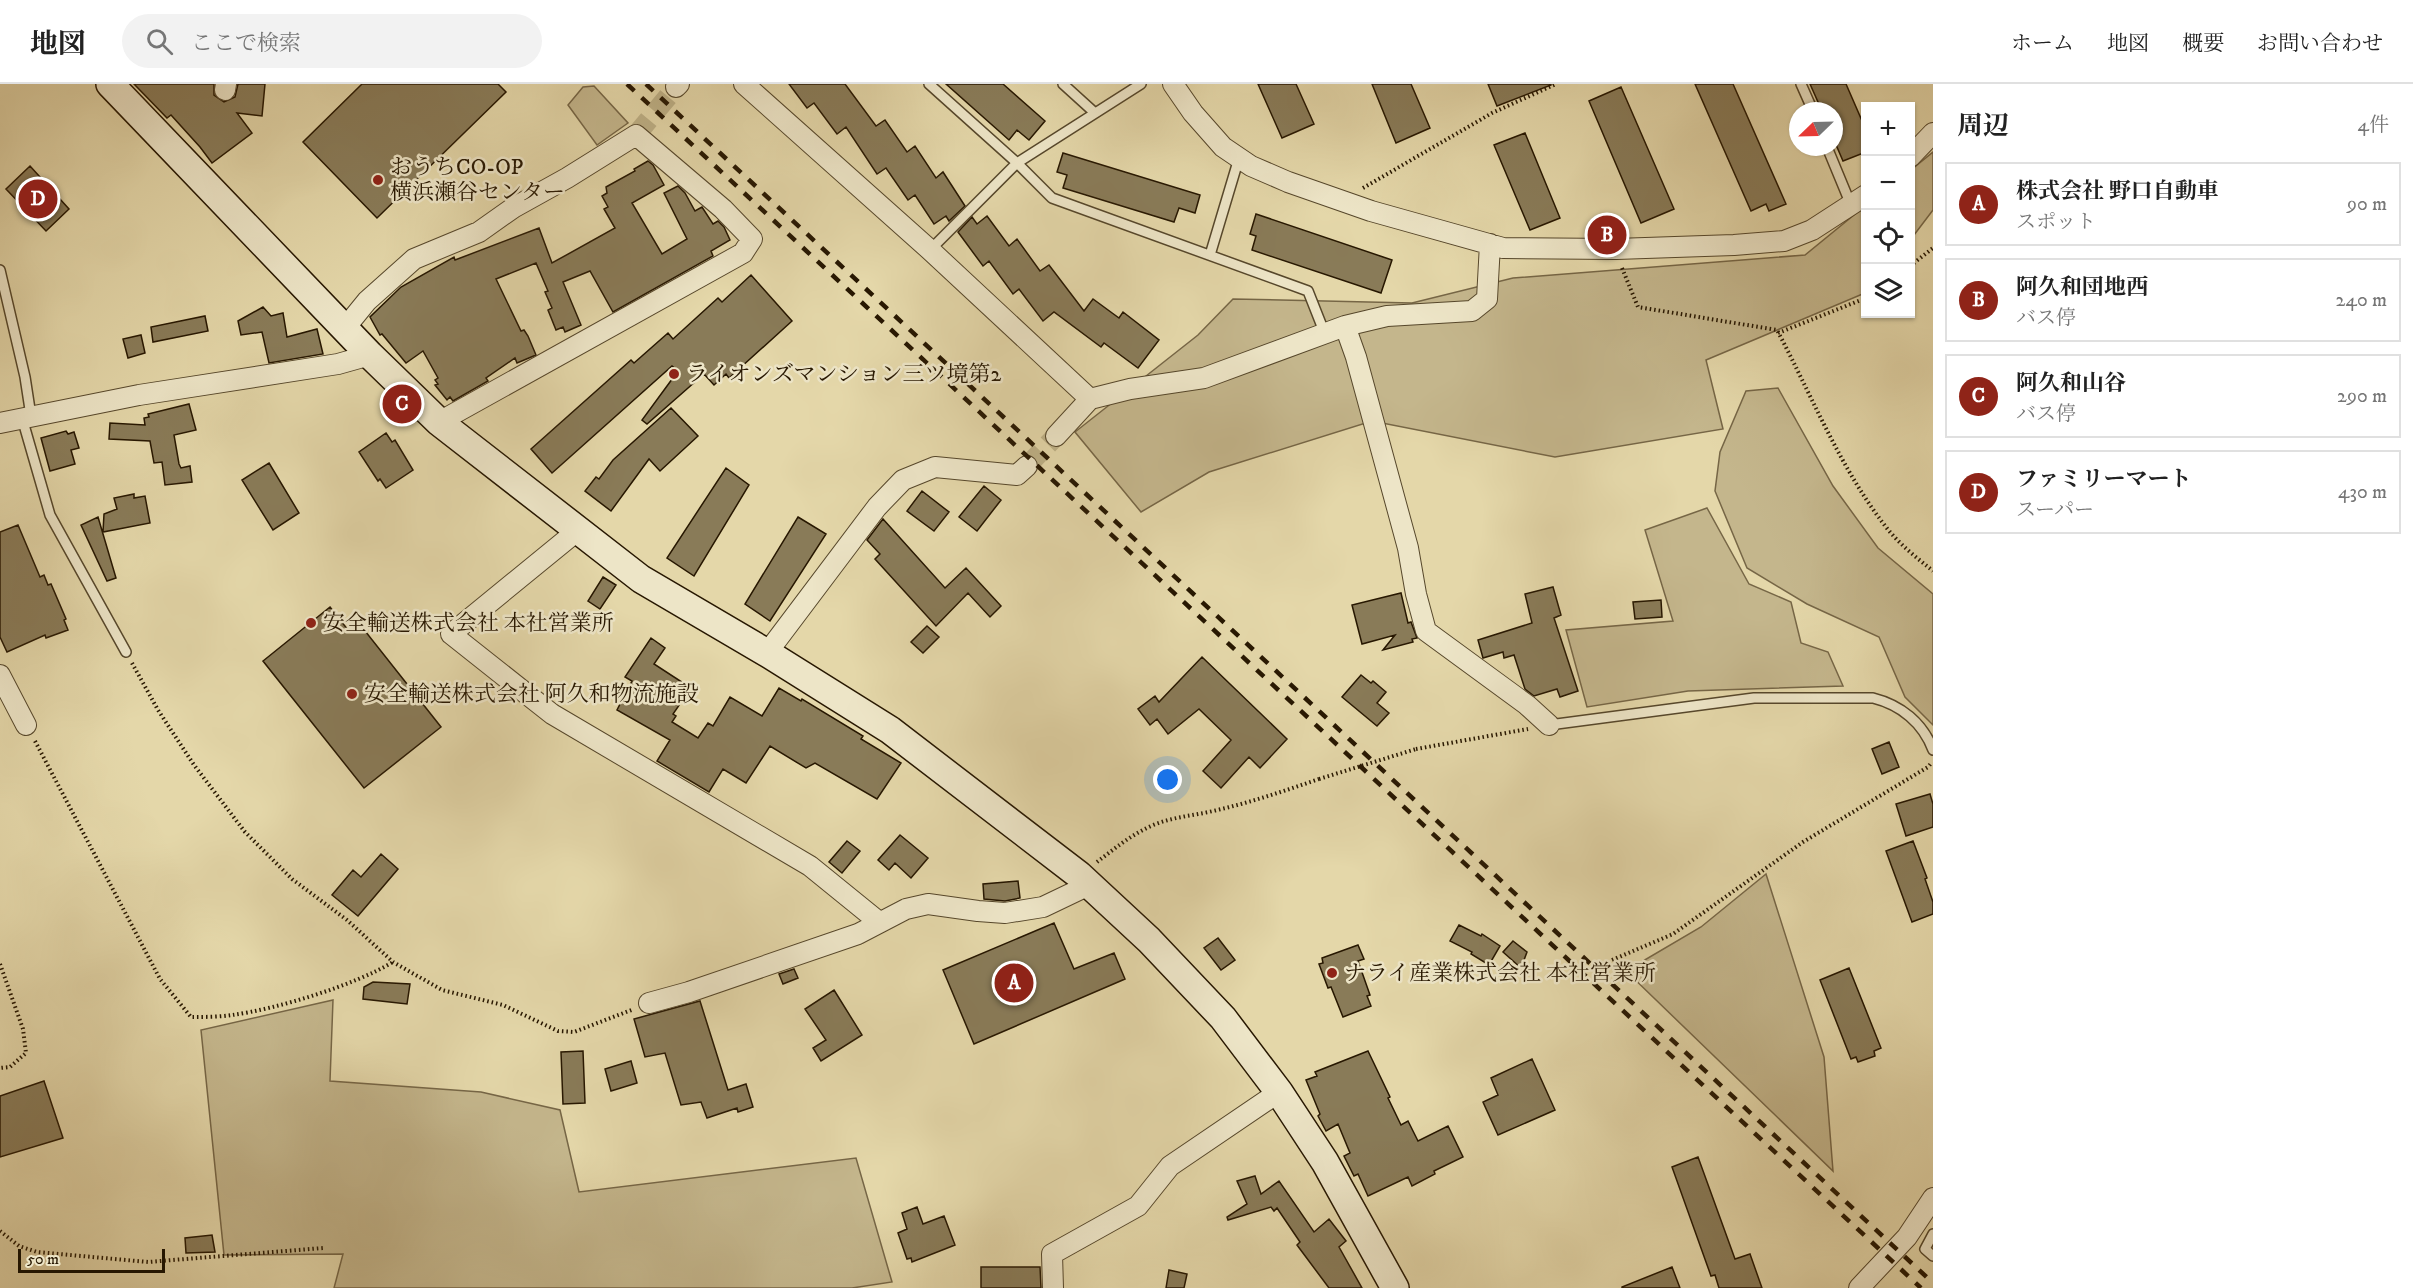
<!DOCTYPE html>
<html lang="ja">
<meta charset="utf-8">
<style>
body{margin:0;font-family:"IM FELL DW Pica","Noto Serif JP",serif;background:#f2f2f2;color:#222}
.controls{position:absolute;right:18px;top:18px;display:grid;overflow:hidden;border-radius:0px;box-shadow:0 2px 4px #0004}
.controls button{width:54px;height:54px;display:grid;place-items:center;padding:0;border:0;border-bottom:2px solid #e0e0e0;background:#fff;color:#222;font:30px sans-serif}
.compass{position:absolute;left:1789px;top:18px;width:54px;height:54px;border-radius:50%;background:#fff;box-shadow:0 2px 4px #0004;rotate:247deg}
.scale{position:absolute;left:18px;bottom:15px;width:147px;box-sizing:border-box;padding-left:6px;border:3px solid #271701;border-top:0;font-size:16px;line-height:21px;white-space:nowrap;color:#271701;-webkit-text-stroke:4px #ede5c7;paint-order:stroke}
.you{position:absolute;left:1168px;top:696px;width:21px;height:21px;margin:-15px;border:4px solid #fff;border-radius:50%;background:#1a73e8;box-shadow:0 0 0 9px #1a73e833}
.badge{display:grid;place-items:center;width:39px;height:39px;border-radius:50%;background:#8f2418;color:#fff;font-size:20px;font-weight:700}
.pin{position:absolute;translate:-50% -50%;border:3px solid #fff;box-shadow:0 2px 6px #0006}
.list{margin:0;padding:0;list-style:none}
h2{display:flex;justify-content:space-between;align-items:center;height:78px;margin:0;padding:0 24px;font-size:26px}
h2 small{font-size:20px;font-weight:400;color:#767676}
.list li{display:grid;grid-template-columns:39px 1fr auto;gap:18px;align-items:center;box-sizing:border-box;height:84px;margin:0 12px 12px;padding:0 12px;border:2px solid #e0e0e0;border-radius:0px}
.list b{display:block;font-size:22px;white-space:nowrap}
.list p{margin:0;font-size:20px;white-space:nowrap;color:#767676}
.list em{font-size:20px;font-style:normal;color:#767676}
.icon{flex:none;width:33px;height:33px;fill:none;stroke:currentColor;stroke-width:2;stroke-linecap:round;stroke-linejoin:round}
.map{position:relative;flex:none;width:1933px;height:1204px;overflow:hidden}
header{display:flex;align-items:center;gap:36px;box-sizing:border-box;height:84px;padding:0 30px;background:#fff;border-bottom:2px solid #e0e0e0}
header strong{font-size:28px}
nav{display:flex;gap:33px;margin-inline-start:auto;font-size:21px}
.search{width:420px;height:54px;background:#f2f2f2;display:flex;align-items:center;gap:15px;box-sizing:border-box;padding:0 21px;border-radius:33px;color:#767676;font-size:22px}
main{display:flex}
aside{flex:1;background:#fff}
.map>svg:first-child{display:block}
</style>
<header>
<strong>地図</strong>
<div class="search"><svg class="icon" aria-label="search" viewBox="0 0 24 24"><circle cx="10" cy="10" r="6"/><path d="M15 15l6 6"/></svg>ここで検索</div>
<nav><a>ホーム</a><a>地図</a><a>概要</a><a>お問い合わせ</a></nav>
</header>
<main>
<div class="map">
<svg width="1933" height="1204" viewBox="0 0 1933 1204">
<rect width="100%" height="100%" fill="#e4d7a9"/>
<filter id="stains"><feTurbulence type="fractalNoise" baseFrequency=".00333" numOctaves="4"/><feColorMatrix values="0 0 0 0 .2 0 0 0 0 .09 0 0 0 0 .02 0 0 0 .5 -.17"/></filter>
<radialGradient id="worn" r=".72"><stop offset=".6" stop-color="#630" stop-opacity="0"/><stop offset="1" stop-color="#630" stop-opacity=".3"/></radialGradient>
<!-- green -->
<path fill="#c4b68c" stroke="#766646" stroke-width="1.5" d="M594 2 628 39 597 61 568 21 583 3Z
M1933 68V126L1911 155V86Z
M1865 122V209L1706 276 1723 345 1555 373 1372 337 1209 388 1141 428 1075 348 1198 251 1233 215 1412 219 1513 194 1805 171Z
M1778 304 1833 402 1878 464 1933 510V641L1905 613 1879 553 1807 520 1747 484 1715 407 1720 368 1746 307Z
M1707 424 1749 500 1791 518 1801 559 1828 568 1843 602 1688 607 1587 623 1566 546 1673 537 1645 446Z
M1766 790 1824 973 1833 1087 1626 887 1701 843Z
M333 916 330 997 481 1008 560 1026 579 1108 856 1074 892 1198 852 1204H334L343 1170 224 1171 201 946Z"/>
<!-- building -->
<path fill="#897b58" stroke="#271701" stroke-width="1.5" d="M134 0H214V11L224 18 235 13 238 0H265L262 32 237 29 252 49 212 79 200 63 171 31 167 34Z
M362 0H498L506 8 377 134 303 58Z
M789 0H845L876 42 885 36 907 68 915 62 936 94 943 88 965 122 949 137 946 132 934 140 915 111 908 116 886 84 877 90 846 43 837 50 814 19 807 24Z
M946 0H1003L1045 37 1029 56 1017 46 1009 56Z
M1258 0H1296L1314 40 1282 54Z
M1372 0H1411L1430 44 1396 59Z
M1488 0H1551V1L1497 22Z
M1695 0H1733L1786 120 1769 127 1766 120 1751 127Z
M1810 0H1846L1866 46V68L1843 77 1834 56V27H1822Z
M1621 3 1674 125 1641 139 1589 17Z
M1525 49 1560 134 1530 146 1494 61Z
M1063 69 1200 111 1195 129 1179 124 1174 138 1063 104 1067 91 1057 88Z
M648 77 653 81 664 101 632 119 662 170 687 155 664 109 678 102 685 109 695 127 702 123 713 140 718 137 724 143 730 156 711 167 713 172 613 228 590 187 563 198 581 241 565 248 563 243 556 246 548 226 552 224 545 208 548 207 536 179 496 195 521 247 524 246 528 252 536 271 517 279 515 274 486 294 488 297 453 317 450 313 447 316 435 301 438 300 435 296 438 294 423 267 406 279 382 250 380 251 370 233 401 203 454 173 455 176 539 144 552 179 615 144 604 125 608 123 602 112 607 109 606 103 635 87 634 85Z
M30 82 69 125 46 147 6 105Z
M1256 130 1392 176 1381 209 1252 166 1256 152 1250 150Z
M987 132 1009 162 1017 155 1040 187 1049 181 1084 227 1093 215 1119 234 1123 228 1159 256 1138 284 1104 259 1101 263 1054 228 1043 237 1019 205 1013 210 989 177 983 182 958 148 972 133 977 140Z
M751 191 792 237 729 294 726 290 714 301 704 290 647 340 642 336 678 287 672 282 552 389 531 365 631 276 634 279 668 249 673 255 718 214 722 218Z
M263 223 271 232 283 229 287 253 317 245 323 270 269 279 262 248 241 251 238 237Z
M205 232 208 247 153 258 151 243Z
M141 251 145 269 128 274 123 255Z
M189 320 196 346 174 351 179 380 181 384 190 382 192 398 165 401 162 378 154 379 150 357 109 355 110 339 145 341 144 334 149 333 148 330Z
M671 324 698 352 660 387 649 375 611 427 585 407 596 393 599 395 613 376Z
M66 347 68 350 74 348 79 364 71 366 75 380 50 387 41 354Z
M386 349 392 358 395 356 413 386 386 404 380 395 378 397 359 368Z
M269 379 299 429 273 446 242 396Z
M726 384 749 401 694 492 667 474Z
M984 402 1001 416 977 447 959 433Z
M922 407 949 428 934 447 907 427Z
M134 410V414L145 412 150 439 103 448 104 430 117 425 114 414Z
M98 433 116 494 107 497 81 441Z
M798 433 826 450 770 537 745 520Z
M883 435 945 504 966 484 1001 522 990 533 968 509 936 542 875 475 880 470 867 456Z
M18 441 40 493 44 491 48 501 51 500 66 535 64 536 68 546 46 554 45 551 7 568 0 553V448Z
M603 493 616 501 600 525 588 517Z
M1553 503 1561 531 1554 534 1578 607 1560 613 1557 605 1534 612 1525 605 1514 571 1504 574 1503 568 1483 574 1478 556 1532 539 1525 510Z
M1401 509 1408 539 1411 538 1417 554 1412 555 1413 558 1383 566 1395 551 1362 560 1352 521Z
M1661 516 1662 533 1635 535 1633 518Z
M330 523 348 546 358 538 441 643 364 704 263 577Z
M927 542 939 553 923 569 911 558Z
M651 554 665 564 654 580 691 604 673 630 676 632 672 638 698 654 708 639 713 642 730 613 762 632 779 604 801 617 802 615 863 652 861 655 901 679 877 715 815 679 806 684 770 662 746 699 723 685 709 708 657 677 670 656 617 626 632 597 625 593Z
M1202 573 1287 655 1260 684 1249 673 1221 704 1203 687 1231 656 1199 625 1168 650 1157 635 1150 641 1138 625 1155 612 1159 618Z
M1361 591 1371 599 1373 597 1386 608 1377 619 1389 629 1377 642 1342 613Z
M1889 658 1899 683 1882 690 1872 665Z
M1930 710 1933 720V743L1906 752 1896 720Z
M900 751 928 774 911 794 895 779 889 786 878 776Z
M847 757 860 767 842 789 829 778Z
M1913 757 1927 794 1925 795 1933 818V830L1912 838 1886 767Z
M381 770 398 785 358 832 332 811 353 786 361 793Z
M1018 797 1020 814 1005 817 984 815 983 800Z
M1054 839 1074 885 1114 869 1125 895 974 960 943 886Z
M1459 841 1481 852 1482 850 1500 862 1489 881 1471 870 1472 868 1450 857Z
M1218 854 1235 876 1221 886 1204 864Z
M1513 857 1527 868 1521 884 1503 868Z
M1358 861 1364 875 1358 877 1370 911 1367 912 1371 922 1343 933 1331 903 1328 904 1319 880 1323 879 1322 874Z
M1849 884 1881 964 1874 967 1875 972 1858 978 1856 973 1851 975 1820 896Z
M794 885 798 894 783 900 779 890Z
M373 898 410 900 407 920 363 915 364 903Z
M834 906 862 951 821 977 813 964 826 956 805 925Z
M700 917 728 1006 746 1000 753 1023 738 1028 737 1024 707 1034 701 1018 681 1021 665 969 645 973 634 935Z
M583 967 585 1019 563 1020 561 968Z
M1368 967 1390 1013 1388 1014 1401 1041 1408 1037 1418 1057 1448 1042 1463 1073 1434 1087 1435 1090 1412 1102 1408 1093 1368 1112 1358 1090 1354 1092 1344 1072 1350 1069 1338 1040 1326 1047 1318 1032 1320 1030 1306 996 1317 992 1315 988Z
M1532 975 1555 1026 1498 1051 1483 1018 1498 1011 1491 994Z
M631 977 637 999 611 1007 605 985Z
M44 997 63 1054 0 1073V1012Z
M1698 1073 1735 1175 1750 1170 1762 1204H1719L1715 1191 1711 1192 1672 1083Z
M1255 1092 1261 1110 1279 1097 1314 1148 1329 1135 1346 1157 1339 1163 1362 1204H1329L1297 1161 1300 1158 1277 1124 1274 1127 1271 1123 1228 1136 1227 1133 1247 1120 1237 1097Z
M917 1123 923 1140 944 1132 955 1161 912 1178 911 1174 907 1175 898 1149 907 1145 902 1129Z
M212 1151 215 1168 186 1169 185 1154Z
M981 1183H1040L1041 1204H981Z
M1672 1183 1680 1204H1622V1203Z
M1169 1186 1187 1190 1184 1204H1166Z"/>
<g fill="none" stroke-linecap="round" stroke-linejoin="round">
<!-- street-tunnel -->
<path stroke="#beb187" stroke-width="20" stroke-dasharray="20 10" stroke-linecap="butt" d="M636 51 676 3
M1027 382 1056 352"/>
<!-- lane casing -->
<g stroke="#56472b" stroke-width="12">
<path id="lane" d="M929 0 1017 79 1052 114 1308 207 1325 250
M1063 0 1095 29
M1801 0 1813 27
M1827 63 1851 121
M930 166 1017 79 1141 0
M1210 171 1239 74
M0 186 25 293 31 332
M22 334 50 431 126 568
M1549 641 1754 614H1873C1901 621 1923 639 1933 666
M1933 1150 1925 1165 1933 1172"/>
</g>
<!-- street casing -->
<g stroke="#56472b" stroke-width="22">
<path id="street" d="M744 0 930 166 1090 315 1130 305 1204 294 1345 242 1387 232 1472 227 1487 215 1490 160
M1173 0 1193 29 1223 63 1251 82 1288 98 1371 127 1503 164 1616 165 1734 161 1784 157 1812 146 1866 111
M676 3 679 0
M225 6 226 0
M1910 73 1933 49
M1345 242 1356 273 1408 464 1416 510 1426 547 1527 621 1549 641
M345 244 367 217 414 175 479 148 513 124 567 94 636 51 723 125 752 155 743 169 439 338
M0 339 139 311 338 280 370 271
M1056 352 1090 315
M577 447 451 550 552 630 810 782 879 838
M767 569 877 423 903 396 935 383 1017 391 1027 382
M0 591 26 641
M649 919 689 908 858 850 906 825 928 820 978 827 1005 829 1043 823 1089 801
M1053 1204 1052 1170 1138 1122 1170 1082 1279 1008
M1859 1204 1907 1153 1933 1114"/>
</g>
<!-- secondary casing -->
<g stroke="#271701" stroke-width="30">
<path id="secondary" d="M110 0 370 271 439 338 641 495 767 569 890 646 1079 791 1149 856 1223 934 1279 1008 1325 1078 1395 1204"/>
</g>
<!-- path -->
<path stroke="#271701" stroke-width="4" stroke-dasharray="1.5 3" stroke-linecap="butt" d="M1363 104 1492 29 1556 0
M1910 182 1933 164
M1622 184 1638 223 1777 246C1812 312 1840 384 1886 443 1899 460 1917 474 1933 487
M1778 249 1866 214
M132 579 158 626 194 681 245 748 292 795 347 836 393 878 442 906 503 921 558 947 574 948 634 925
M35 657 160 895 191 933C204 933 219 933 232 931 277 925 355 901 393 878
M1416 665 1528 645
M1097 778C1114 765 1131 751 1151 742 1171 733 1192 732 1213 727 1249 719 1284 707 1319 695
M1612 876 1673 850 1803 758 1928 683 1932 678
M0 880 23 945 26 969 10 983 0 984
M0 1147 19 1162 37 1168 148 1178 323 1164"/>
<!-- lane -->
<use href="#lane" stroke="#ede5c7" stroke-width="9"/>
<!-- street -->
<use href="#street" stroke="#ede5c7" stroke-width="20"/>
<!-- secondary -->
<use href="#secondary" stroke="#ede5c7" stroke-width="27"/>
<!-- rail -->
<path stroke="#271701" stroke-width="4.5" stroke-dasharray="10 10" stroke-linecap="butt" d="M627 0 1921 1204
M646 0 1933 1199"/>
<!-- path-bridge -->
<path stroke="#271701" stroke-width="4" stroke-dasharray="1.5 3" stroke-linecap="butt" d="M1319 695 1416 665"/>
</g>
<!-- markers -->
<g fill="#8f2418" stroke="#ede5c7" stroke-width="2">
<circle cx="378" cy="96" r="6"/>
<circle cx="674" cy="290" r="6"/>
<circle cx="311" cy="539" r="6"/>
<circle cx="352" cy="610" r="6"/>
<circle cx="1332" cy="889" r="6"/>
</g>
<g text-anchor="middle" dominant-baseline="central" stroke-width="5" stroke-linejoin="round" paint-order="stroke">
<!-- poi labels -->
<g font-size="22" fill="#271701" stroke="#ede5c7" text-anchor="start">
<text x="390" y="83">おうちCO-OP<tspan x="390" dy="25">横浜瀬谷センター</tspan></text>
<text x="686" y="290">ライオンズマンション三ツ境第2</text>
<text x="323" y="539">安全輸送株式会社 本社営業所</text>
<text x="364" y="610">安全輸送株式会社 阿久和物流施設</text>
<text x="1344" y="889">ナライ産業株式会社 本社営業所</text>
</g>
</g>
<rect width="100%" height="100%" filter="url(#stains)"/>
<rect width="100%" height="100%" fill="url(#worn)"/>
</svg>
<div class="controls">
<button>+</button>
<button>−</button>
<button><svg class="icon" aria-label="locate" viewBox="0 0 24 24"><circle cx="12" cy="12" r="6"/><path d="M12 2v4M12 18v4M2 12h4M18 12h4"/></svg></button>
<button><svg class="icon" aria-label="layers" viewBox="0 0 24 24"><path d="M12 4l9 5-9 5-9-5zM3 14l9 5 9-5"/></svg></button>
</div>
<svg class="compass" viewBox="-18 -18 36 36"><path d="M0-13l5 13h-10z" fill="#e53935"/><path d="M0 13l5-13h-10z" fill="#767676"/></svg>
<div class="scale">50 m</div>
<div class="you"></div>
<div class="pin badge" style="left:1014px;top:899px">A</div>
<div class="pin badge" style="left:1607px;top:151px">B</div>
<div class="pin badge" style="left:402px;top:320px">C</div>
<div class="pin badge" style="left:38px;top:115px">D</div>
</div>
<aside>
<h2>周辺<small>4件</small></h2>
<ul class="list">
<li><span class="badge">A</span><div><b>株式会社 野口自動車</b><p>スポット</p></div><em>90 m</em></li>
<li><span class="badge">B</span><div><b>阿久和団地西</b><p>バス停</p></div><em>240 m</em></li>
<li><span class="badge">C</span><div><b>阿久和山谷</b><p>バス停</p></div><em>290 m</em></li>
<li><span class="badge">D</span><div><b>ファミリーマート</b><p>スーパー</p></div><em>430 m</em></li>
</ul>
</aside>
</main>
